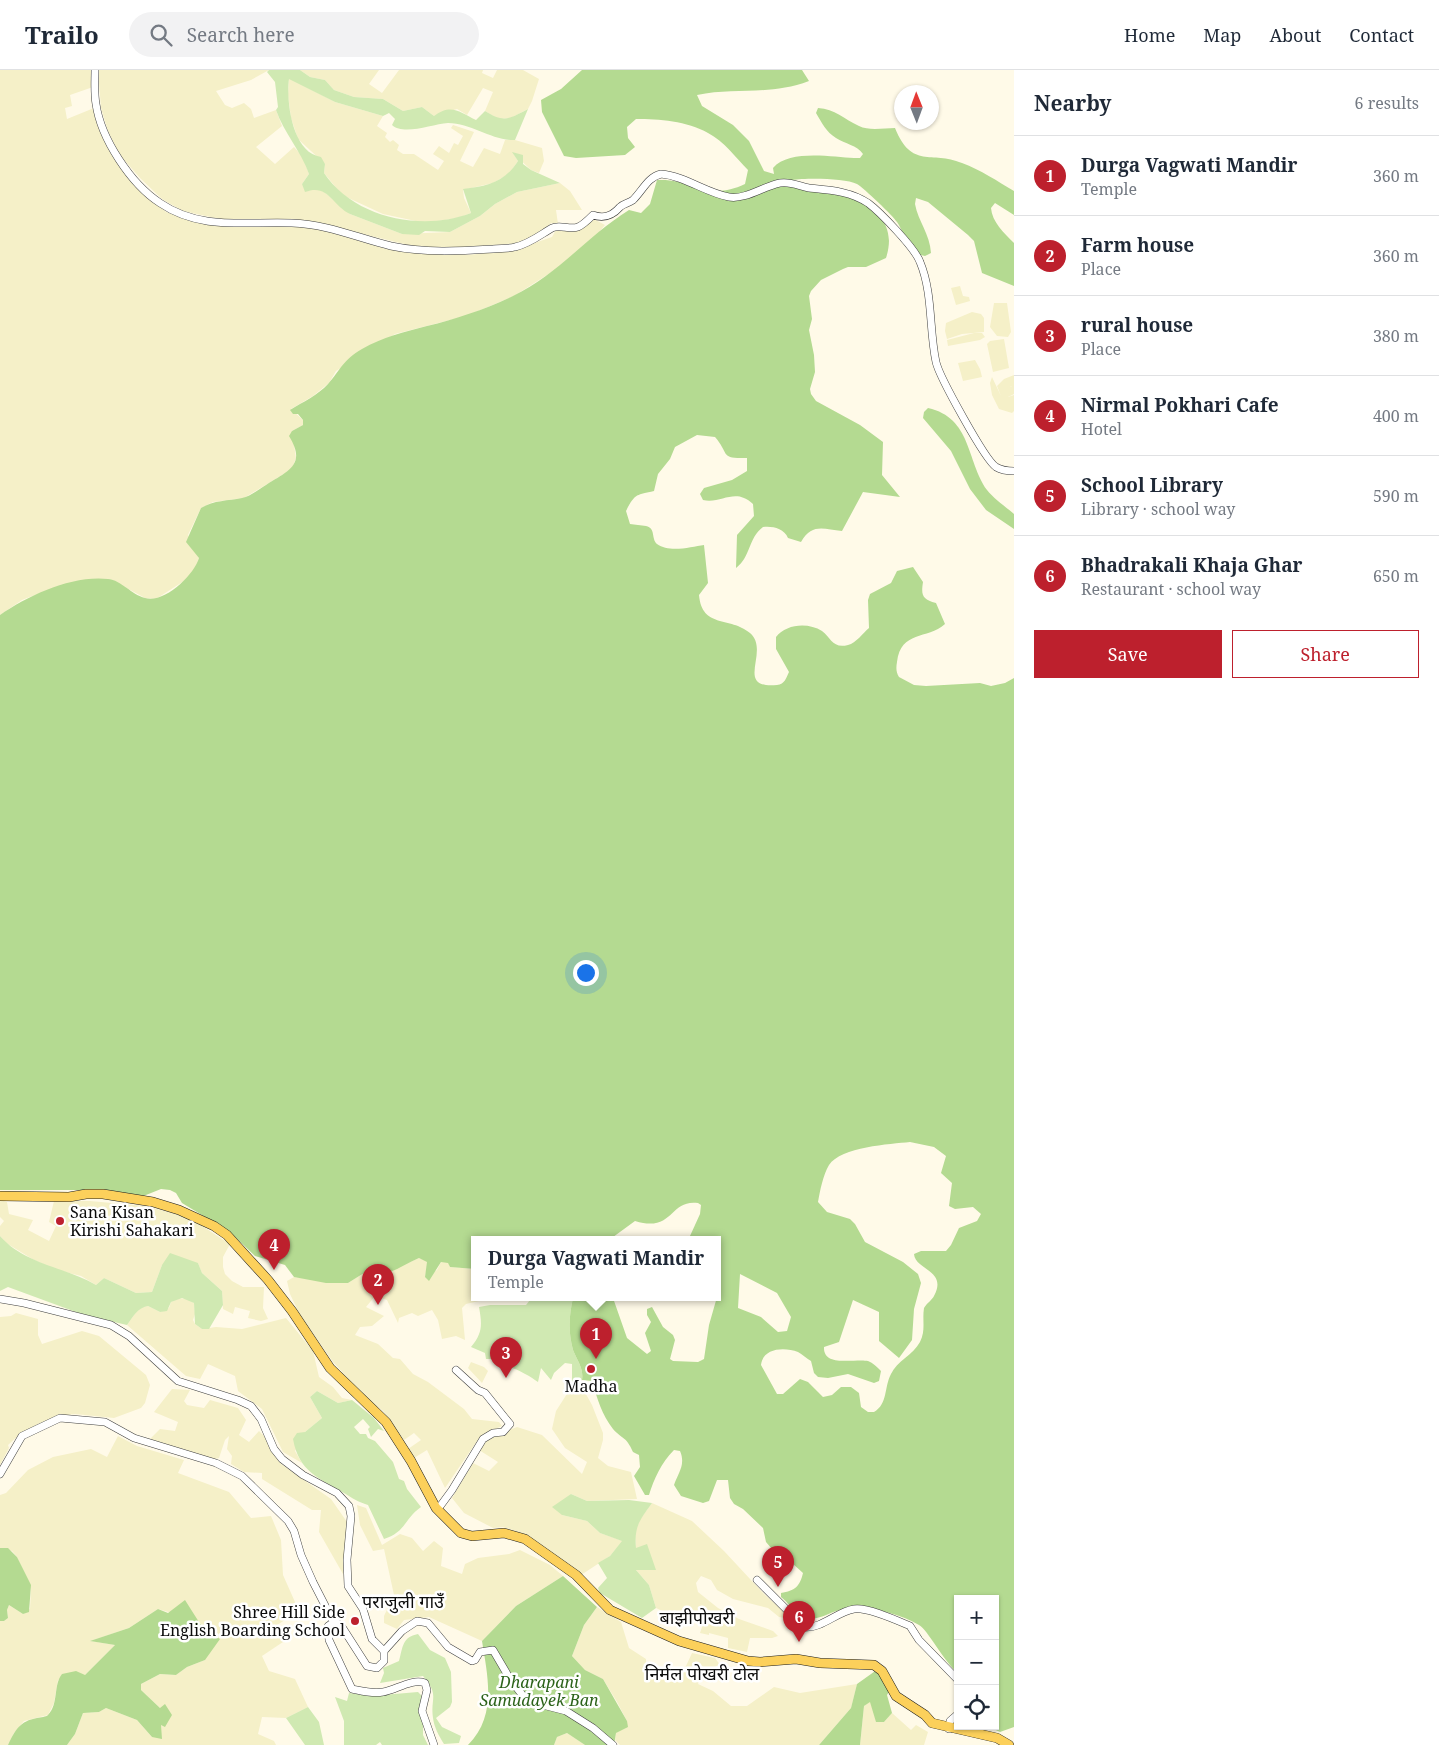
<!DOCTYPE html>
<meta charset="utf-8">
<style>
body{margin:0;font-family:"Noto Serif","Noto Sans Devanagari",serif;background:#f2f2f3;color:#1f2937}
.controls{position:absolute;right:15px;bottom:15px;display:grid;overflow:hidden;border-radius:0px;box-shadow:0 1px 4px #0004}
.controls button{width:45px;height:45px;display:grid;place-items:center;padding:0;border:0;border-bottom:1px solid #e0e1e3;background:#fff;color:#1f2937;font:25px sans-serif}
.compass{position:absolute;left:894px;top:15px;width:45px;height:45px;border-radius:50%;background:#fff;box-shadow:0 1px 4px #0004;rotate:359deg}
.you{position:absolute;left:585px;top:902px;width:18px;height:18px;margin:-12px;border:4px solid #fff;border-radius:50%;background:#1a73e8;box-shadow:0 0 0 8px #1a73e833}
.badge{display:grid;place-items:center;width:32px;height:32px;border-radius:50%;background:#bd202d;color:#fff;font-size:16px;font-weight:700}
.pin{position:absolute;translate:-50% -41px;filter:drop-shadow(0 1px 2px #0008)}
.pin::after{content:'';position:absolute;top:26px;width:18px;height:15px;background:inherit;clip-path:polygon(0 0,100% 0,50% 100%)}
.popup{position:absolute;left:471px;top:1166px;width:250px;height:65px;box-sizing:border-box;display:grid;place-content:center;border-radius:0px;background:#fff;filter:drop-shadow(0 1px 4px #0005);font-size:16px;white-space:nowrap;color:#747a83}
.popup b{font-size:19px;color:#1f2937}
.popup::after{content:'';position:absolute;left:50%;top:100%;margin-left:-10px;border:10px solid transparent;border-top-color:#fff}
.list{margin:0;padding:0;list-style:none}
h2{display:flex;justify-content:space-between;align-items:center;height:65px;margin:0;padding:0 20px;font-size:21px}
h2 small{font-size:16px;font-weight:400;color:#747a83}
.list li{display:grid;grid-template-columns:32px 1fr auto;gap:15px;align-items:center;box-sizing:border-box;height:80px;padding:0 20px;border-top:1px solid #e0e1e3}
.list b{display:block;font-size:19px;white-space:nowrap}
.list p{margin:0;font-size:16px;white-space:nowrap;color:#747a83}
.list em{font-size:16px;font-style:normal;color:#747a83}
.actions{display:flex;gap:10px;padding:15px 20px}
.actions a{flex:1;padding:11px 0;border:1px solid #bd202d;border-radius:0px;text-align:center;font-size:18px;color:#bd202d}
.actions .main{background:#bd202d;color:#fff}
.icon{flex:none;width:28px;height:28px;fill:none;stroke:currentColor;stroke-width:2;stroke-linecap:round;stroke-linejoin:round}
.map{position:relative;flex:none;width:1014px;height:1675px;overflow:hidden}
header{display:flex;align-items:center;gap:30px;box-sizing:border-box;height:70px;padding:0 25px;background:#fff;border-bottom:1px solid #e0e1e3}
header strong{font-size:24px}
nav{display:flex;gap:28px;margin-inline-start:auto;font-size:18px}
.search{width:350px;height:45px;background:#f2f2f3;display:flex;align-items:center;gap:12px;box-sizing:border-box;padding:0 18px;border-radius:28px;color:#747a83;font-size:19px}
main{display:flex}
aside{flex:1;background:#fff}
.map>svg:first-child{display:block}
</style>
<header>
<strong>Trailo</strong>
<div class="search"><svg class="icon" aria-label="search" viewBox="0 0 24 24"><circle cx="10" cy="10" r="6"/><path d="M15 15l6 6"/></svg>Search here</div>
<nav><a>Home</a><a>Map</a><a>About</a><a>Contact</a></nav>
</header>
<main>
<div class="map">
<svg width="1014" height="1675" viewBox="0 0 1014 1675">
<rect width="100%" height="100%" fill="#fffae8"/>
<!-- farmland -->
<path fill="#f5f0c8" d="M0 0H92L93 17 70 25 72 36 65 38 67 49 94 38 114 85 158 134 166 142 199 152 303 155 318 158 386 179 468 185 514 180 552 167 556 160H579L592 148 605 155 595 167 558 198 514 226 466 246 395 264 336 301 329 313 313 326 291 339 303 350V355L292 361 296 388 292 399 244 428 213 432 201 438 188 465 199 488 196 498 187 509 156 529 145 528 110 509 51 519 22 530 0 545Z
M98 0H269L251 10 216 21 225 35 232 38 244 33 251 39 254 48 276 40 282 56 256 77 275 94 294 77 303 87 309 104 302 114 322 120 350 144 402 164 450 162 480 146 495 134 517 122 560 113 570 121 582 140H556L558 154 551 153 541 162 521 173 448 178 413 176 325 155 220 149 183 141 162 129 140 108 119 84 108 61 101 38Z
M300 0H379L369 14 382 23 399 0H483L482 3 493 8 497 0H523L539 9 532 31 528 39 511 48 498 49 485 41 493 22 483 18 467 45 457 39 434 46 422 37 403 41 383 29 354 27 334 20 325 10 310 7Z
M289 8 335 32 383 46 377 56 387 63 385 67 390 72 393 70 399 75 397 80 403 84H414L438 100 444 91 433 84 439 76 449 83 454 73 458 75 463 66 451 58 453 55 474 62 460 91 473 97 484 78 500 84 505 70H515L542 78 544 91 539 103 531 100 513 83 518 91 509 104 493 113 463 120 464 128 471 143 458 148 425 153 383 144 342 125 324 103 325 94 298 69 291 48 288 25Z
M960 216 963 226 969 227 970 231 956 235 951 218Z
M994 233H1007L1011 262 1008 267 997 266 990 257Z
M972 242 981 244 984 248V262L962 264 947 269 945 261 946 253Z
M974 263H982L985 267 980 270 948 276 947 270Z
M1004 269 1009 298 993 302 987 274 990 271Z
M975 290 980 299 982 307 963 311 958 293Z
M1014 305V315L1010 317 1014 315V324L1008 327 1014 325V341L1012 343 999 339 992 325 990 313 992 307 1001 326 997 316 1004 309Z
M0 1130 7 1132 9 1144 33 1150 28 1160 49 1171 56 1156 49 1152 54 1131H90L145 1136 188 1147 230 1174 223 1187V1197L225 1204 232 1211 243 1217H264L263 1238 268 1249 261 1251 248 1248 250 1241 235 1237 233 1244 223 1239 222 1221 202 1203 198 1193 162 1195 152 1222 136 1223 104 1208 96 1215 81 1206 57 1200 34 1190 6 1173 0 1166V1156L4 1151 0 1147Z
M419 1188 428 1191 425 1207 437 1200 441 1192H448L450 1197 475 1199V1228H492L466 1234 462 1238 465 1270 456 1266 442 1269 438 1250 432 1240 418 1246 412 1243 399 1248 398 1253 387 1230 375 1226 366 1237 384 1246 372 1256 360 1257 355 1265 378 1274 393 1288 400 1289 413 1304 428 1312 464 1339 472 1349 499 1352 502 1356 486 1363 477 1371 445 1418 427 1380 414 1388 408 1379 421 1370 414 1363 404 1370 383 1341 364 1326 333 1292 299 1243 290 1224 287 1211 294 1207 348 1213 364 1203 375 1207 388 1204 398 1197Z
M178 1228 187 1229 194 1233 195 1244 193 1250 195 1254 202 1259 216 1257 242 1259 286 1248 313 1281 319 1307 333 1317 342 1328 352 1330 338 1333 317 1321 310 1327 322 1348 305 1362 295 1381 302 1393 283 1382 262 1339 238 1321 235 1306 208 1294 200 1309 186 1306 127 1255 136 1242 143 1237 148 1236 160 1242 169 1238 171 1232Z
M16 1243 38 1249V1265L42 1274 82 1261 99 1266 146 1305 150 1315 145 1333 141 1338 114 1348 75 1344 60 1346 40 1353 20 1364 8 1375 9 1378 0 1395V1247L11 1246Z
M471 1292 484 1297 488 1301 482 1313 468 1298Z
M572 1316 582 1317 592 1335 603 1363V1370L598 1388 608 1396 631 1402 637 1429 587 1431 571 1424 562 1445 587 1451 600 1463 623 1471 610 1486 581 1505 544 1480 528 1465 503 1457 493 1458 464 1443 452 1428 473 1393 489 1401 498 1392 479 1380 489 1368 517 1357 542 1365 582 1404 587 1392 565 1378 552 1359 556 1341Z
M172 1319 190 1320 184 1331 187 1335 204 1338 210 1330 238 1338 246 1350 239 1365 249 1372 259 1361 266 1368 281 1394 331 1429 347 1452 343 1504 319 1462 321 1440H312L262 1409V1403L244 1402 231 1394 232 1386 227 1379 229 1366 225 1370 219 1388 214 1389 148 1371 160 1359 175 1361 178 1352 154 1342Z
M118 1366 137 1376 184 1390 178 1403 229 1422 251 1448 271 1446 281 1470 283 1505 299 1541 274 1557 286 1570 262 1586 269 1601 295 1609 308 1637 286 1648 262 1647 258 1664 274 1671 276 1675H67L75 1664 83 1643 99 1642 106 1638 137 1650 152 1667 160 1638 141 1620V1614L160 1604 176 1605 187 1597 205 1590 204 1560 199 1551 158 1539 129 1558 91 1571 115 1575 85 1605 58 1610 54 1633 48 1645 24 1651 14 1663 8 1675H0V1551H4L8 1548 7 1540 9 1535 23 1544 30 1539 31 1519 17 1487 12 1481 0 1478V1425L6 1423 28 1400 53 1387 91 1379 107 1387Z
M652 1433 692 1451 724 1481 765 1525 792 1549 779 1547 768 1538 733 1529 717 1520 711 1510 701 1506 696 1513 698 1522 718 1538 739 1549 773 1561 778 1566 772 1568H750L747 1582 728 1578V1568L709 1563V1565L700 1563 703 1554 688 1549 684 1551 656 1538 649 1515 636 1500 655 1499 636 1478 635 1462 640 1449Z
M357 1435 366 1438 382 1475 400 1464 412 1468 423 1481 434 1471 443 1478 441 1496 462 1504 465 1494 478 1488 509 1484 520 1480 550 1495 563 1506 516 1536 482 1571 429 1547 404 1550 397 1559 384 1553V1546L394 1525 384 1479 373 1481 360 1455Z
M597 1537 621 1552 629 1578 646 1589V1604L671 1612 680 1609 692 1583 715 1588 723 1599 720 1607 703 1601 698 1614 713 1621 731 1636H747L774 1617 800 1623 857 1614 851 1638 819 1675H620L615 1670 616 1663 627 1651 617 1632 603 1609 585 1600 572 1586 584 1555Z
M870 1631 884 1652 892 1643 911 1660 916 1655 928 1662 924 1675H860L864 1636Z
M567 1663 585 1675H554L557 1667Z"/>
<!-- green -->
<path fill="#d0e9b2" d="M269 0H300L310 7 325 10 334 20 354 27 383 29 403 41 422 37 434 46C451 33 460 42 476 50L485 41C504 53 509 49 528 39L515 70C492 71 472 53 448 53 432 54 404 66 392 55L395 49 389 43 383 46 335 32 289 9C286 31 292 83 321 87L325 94 324 103C354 148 422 162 471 143L463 119C487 116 504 113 518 91L512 82 523 85V94L531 100 560 113 517 122 495 134 480 146 450 162 425 161 419 165 402 164 350 144C332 135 328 113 305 122L302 114 309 104C301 81 284 63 276 40L278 37 275 12 267 2Z
M0 1166C24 1194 65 1197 96 1215L104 1208 136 1223 152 1222 162 1195 170 1183 198 1193 202 1203 222 1221 223 1235 209 1259H202L195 1254 194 1233 182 1228 171 1232 167 1241 160 1242 148 1236C137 1238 133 1247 127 1255L84 1245 8 1217 0 1221Z
M536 1228H573C569 1245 568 1262 573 1280 577 1290 584 1299 582 1310L572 1312V1294L565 1293 554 1303 551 1310 541 1298 538 1312C529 1305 507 1293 496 1295L492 1289H486L485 1283 471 1277C483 1263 482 1254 479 1237L490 1235H526L530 1230Z
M317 1321 338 1333 352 1330 374 1348 384 1361 378 1359 371 1367 368 1359 370 1357 363 1349 354 1357 360 1364H366L368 1368 375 1371 393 1392 399 1409 404 1411 407 1419 421 1437C404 1449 406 1462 384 1469L368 1435C358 1432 352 1428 344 1423 319 1408 299 1402 293 1369L297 1363 305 1362 322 1348 310 1327Z
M571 1424 587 1431 629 1430 652 1433C640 1450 634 1456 636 1478L647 1474 656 1500H636L649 1515 656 1538 642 1548 600 1523 598 1518 607 1508 598 1493 610 1486 622 1471 600 1463 587 1451 562 1445 552 1437Z
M418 1564 430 1580 445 1588 451 1602 452 1632 450 1637 436 1648 442 1657 461 1666 459 1673 444 1674C439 1666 434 1657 433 1648 430 1627 440 1626 423 1606L380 1613 384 1603 383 1598 399 1591C403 1577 402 1567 418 1564Z
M418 1622 423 1627V1665L428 1675H382L380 1672 376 1675H344V1651L335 1627 347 1631 349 1623 371 1626Z
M308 1637 319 1652 324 1675H305L286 1648Z"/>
<!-- forest -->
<path fill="#b4da91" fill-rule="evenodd" d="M582 0H802L809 11C769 26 735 17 697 25L702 36 733 55 749 71 764 101 774 104 773 98C789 79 832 87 854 88H860L863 84C857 75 845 74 836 68 826 62 822 53 816 43L818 38C835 39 844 49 859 56 869 61 884 58 895 58 912 100 931 80 962 93 981 100 997 111 1014 121V145L995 133 991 138C992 152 1004 163 1014 173V216L982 203 974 171 968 165 928 132 916 128 915 134C918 151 930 164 931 183L925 186C909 184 905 164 897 152 893 146 864 118 857 114 845 108 806 108 792 110 828 124 905 129 886 188L866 197H848L843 199 821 210 811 221 809 226 812 249 809 260 814 285 815 302 810 319 811 324 816 331 860 355 883 372 882 405 900 427 863 422 842 461C823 459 812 453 801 472L788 468C784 458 772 456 763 457 748 468 751 487 736 498L737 465 754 446 753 434C735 417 722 434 703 430L700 424 704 418 732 410 747 401V388C719 389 730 384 715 367L697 365 675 377 670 389 658 404 654 421C637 425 635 423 626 441L630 454C635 455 641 455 646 456 656 458 651 469 657 474 669 483 691 477 704 475L708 513 699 525C702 559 730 546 750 563 771 581 733 619 777 615 785 614 786 608 789 602L776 579V567C786 554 808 552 822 561 831 568 833 579 848 575 856 573 863 563 869 558L868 530 870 524 891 513 897 501 913 497 923 512C921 525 922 529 936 533L945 554C927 570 901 560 897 592 896 598 896 602 899 607L914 615 926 616 980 613 991 616 1005 613 1014 608V1657L1000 1662 987 1656H995V1529H958V1603C944 1592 928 1560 919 1555 898 1543 864 1534 840 1540 827 1543 817 1552 804 1547 795 1544 788 1532 781 1527V1523C795 1521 800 1516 803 1503L792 1493H784L766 1472 763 1458 743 1439 734 1434 730 1428 728 1410H717L709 1431 703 1433 681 1426 674 1415C678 1403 686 1395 680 1381L674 1380C661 1393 654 1409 649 1425H645L634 1406 640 1397 639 1385 633 1382C626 1366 623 1370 613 1359 602 1345 597 1328 592 1311L582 1310C584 1299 577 1290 573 1280 568 1262 569 1245 573 1228H613L627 1268 647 1284 651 1281 645 1263 651 1252 647 1245V1239L652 1237 663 1257 673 1265 675 1270 670 1289 673 1291 698 1292 704 1289 709 1255 721 1213 717 1170H693L690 1166 700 1144 701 1135 698 1133C669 1129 674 1163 635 1151L609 1170H475V1199L450 1197 448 1193 441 1192 429 1211 425 1207 427 1192 419 1188C400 1196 385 1210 364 1203L348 1213H326L294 1207 285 1195 255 1186 230 1162 182 1133 176 1123 170 1120 161 1119 141 1127 98 1120H0V545C29 525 72 505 108 509 121 510 132 525 145 528 164 534 194 505 199 488L186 472 201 438C214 430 228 431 242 428 251 426 259 419 266 415 288 401 307 395 289 366L292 361 303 355V350L298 344H293L290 340C303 332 318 325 328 314 341 299 343 290 362 279 383 267 404 262 427 256 456 249 486 239 513 226 560 203 587 166 629 140L641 143 650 134 657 110C693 108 707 132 745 114L748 100C736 88 724 71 708 63 687 51 659 49 636 49L627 57 628 68 635 77 625 85 576 88 564 86 542 42 541 30 561 19ZM910 1072 934 1077 946 1086 941 1103 952 1113 949 1136 955 1139 973 1137 981 1144 977 1151 959 1158 951 1175 946 1181H921L914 1184C915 1200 948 1200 934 1226 932 1230 927 1233 924 1238 922 1250 926 1260 920 1272 913 1285 897 1291 891 1304 884 1317 888 1334 874 1342H868L861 1337 859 1323 851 1317H841L832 1325 823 1327 808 1312 800 1309 783 1324H777L761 1295C763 1278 784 1277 798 1282 802 1284 807 1289 811 1291L814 1303 818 1307 828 1308 848 1304 874 1313 879 1311 881 1301C877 1297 873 1293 868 1291 857 1288 823 1298 824 1277L839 1272 853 1230 879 1242V1271L899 1288 912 1270 914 1239 921 1213 918 1204 903 1192 865 1172 855 1154 850 1149 827 1142 818 1132C820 1121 823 1105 829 1095 841 1077 890 1074 910 1072ZM740 1204 777 1223 791 1247 787 1261 778 1262 761 1247 738 1238Z
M928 338C972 348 966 390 987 420 994 429 1006 437 1014 444V459L986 440 970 419 951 381 923 348 924 342Z
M0 1478H8L17 1487 31 1515 29 1542 23 1544 9 1535 7 1540 8 1548 4 1551H0Z
M563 1506 597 1537 584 1555 572 1586 585 1600 603 1609 627 1651 628 1657 616 1663 614 1675H585L567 1663 557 1667 554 1675H468C497 1646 488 1608 482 1571L516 1536Z
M185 1530 204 1560 220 1569 205 1590 187 1597 176 1605 160 1604 141 1614V1620L160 1638 165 1634 172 1645 165 1657 161 1655 162 1669 152 1667 137 1650 106 1638 99 1642 83 1643 75 1664 67 1675H8C15 1660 20 1651 37 1648 41 1647 46 1647 48 1645 59 1634 53 1615 62 1604L76 1601 85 1605 115 1575 90 1571 129 1558 158 1539 168 1543Z
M878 1599 890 1620 887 1625 892 1643 884 1652H876L870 1632 864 1636 860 1675H819L851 1638 857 1614Z"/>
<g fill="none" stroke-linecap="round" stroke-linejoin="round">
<!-- minor casing -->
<g stroke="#3e3e3e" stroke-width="8">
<path id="minor" d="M95 0C95 11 94 23 96 34 101 69 131 114 160 133 201 161 246 151 292 153 327 154 358 168 391 176 424 183 460 181 493 179 500 178 508 179 515 177 529 174 540 165 552 158 559 154 570 160 578 157 583 155 589 149 593 145 604 149 612 146 620 137 623 134 629 133 633 130 643 120 648 107 661 104 685 106 706 123 729 127 745 130 764 116 780 113 790 111 799 116 809 118 829 120 850 121 868 133 880 142 915 178 920 192 933 223 929 260 936 292 939 306 985 390 996 397 1001 400 1009 401 1014 401
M0 1229 24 1233 111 1255 129 1266 178 1311 238 1330 251 1336 261 1349 274 1379 282 1389 303 1405 337 1423 349 1436 351 1446 347 1490 348 1516 363 1539 372 1569 384 1581V1591L377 1598 367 1596 342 1557 335 1551 328 1556 329 1570 352 1619C362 1621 372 1624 383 1622 396 1620 412 1608 425 1613L427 1620 422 1641 434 1675
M0 1404 22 1366 60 1348 105 1352 134 1368 216 1393 242 1406 288 1451 294 1461 301 1485 313 1512 333 1551
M436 1438 441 1435 452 1420 483 1369 493 1363 503 1362 510 1354 485 1323 478 1320 456 1300
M757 1510 804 1557C822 1559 836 1542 854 1539 868 1537 896 1550 910 1556L919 1570 958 1610
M384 1581 402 1561 417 1551 428 1553 448 1577 472 1591 475 1590 480 1582 493 1580 510 1609 527 1631 566 1641 593 1658 613 1675
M949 1659 950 1651 958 1644"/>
</g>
<!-- major casing -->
<g stroke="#1c1c1c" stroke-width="10">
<path id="major" d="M0 1126 69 1127 86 1124H103L153 1132 179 1140 214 1156 227 1165 268 1210 292 1241 330 1298 386 1352 411 1391 436 1438 461 1463 472 1466 504 1463 525 1469 576 1505 610 1540 679 1571 748 1591 760 1592 796 1589 820 1593 874 1595 882 1601 896 1626 925 1645 932 1653 997 1668 1009 1675"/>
</g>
<!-- minor -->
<use href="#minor" stroke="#fff" stroke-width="7"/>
<!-- major -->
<use href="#major" stroke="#fcd05b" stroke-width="9"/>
</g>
<!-- markers -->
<g fill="#bd202d" stroke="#fff" stroke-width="2">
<circle cx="60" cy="1151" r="5"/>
<circle cx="591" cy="1299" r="5"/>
<circle cx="355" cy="1551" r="5"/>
</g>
<g text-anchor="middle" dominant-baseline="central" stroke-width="5" stroke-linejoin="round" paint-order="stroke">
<!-- poi labels -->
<g font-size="16" fill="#0b0b0b" stroke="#fff" text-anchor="start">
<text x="70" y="1142">Sana Kisan<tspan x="70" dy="18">Kirishi Sahakari</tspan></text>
<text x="591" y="1316" text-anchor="middle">Madha</text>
<text x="345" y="1542" text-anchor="end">Shree Hill Side<tspan x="345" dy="18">English Boarding School</tspan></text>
</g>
<!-- park labels -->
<g font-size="16" font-style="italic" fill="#2c631a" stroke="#fff">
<text x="539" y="1612">Dharapani<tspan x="539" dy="18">Samudayek Ban</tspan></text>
</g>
<!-- neighbourhood labels -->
<g font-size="18" fill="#0b0b0b" stroke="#fff">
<text x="403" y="1531">पराजुली गाउँ</text>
<text x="697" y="1547">बाझीपोखरी</text>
<text x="702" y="1603">निर्मल पोखरी टोल</text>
</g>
</g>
</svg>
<div class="controls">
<button>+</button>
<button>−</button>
<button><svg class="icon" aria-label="locate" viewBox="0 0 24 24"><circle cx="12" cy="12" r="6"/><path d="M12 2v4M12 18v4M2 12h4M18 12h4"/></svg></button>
</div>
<svg class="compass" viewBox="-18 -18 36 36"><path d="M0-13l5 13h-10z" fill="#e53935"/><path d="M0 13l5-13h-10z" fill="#747a83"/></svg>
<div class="you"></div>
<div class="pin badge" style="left:596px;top:1289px">1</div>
<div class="popup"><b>Durga Vagwati Mandir</b>Temple</div>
<div class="pin badge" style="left:378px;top:1235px">2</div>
<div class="pin badge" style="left:506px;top:1308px">3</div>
<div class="pin badge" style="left:274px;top:1200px">4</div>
<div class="pin badge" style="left:778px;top:1517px">5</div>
<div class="pin badge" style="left:799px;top:1572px">6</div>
</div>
<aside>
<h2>Nearby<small>6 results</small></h2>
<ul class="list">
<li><span class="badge">1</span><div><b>Durga Vagwati Mandir</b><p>Temple</p></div><em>360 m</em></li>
<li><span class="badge">2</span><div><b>Farm house</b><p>Place</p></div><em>360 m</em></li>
<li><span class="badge">3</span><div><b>rural house</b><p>Place</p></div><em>380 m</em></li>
<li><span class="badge">4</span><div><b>Nirmal Pokhari Cafe</b><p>Hotel</p></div><em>400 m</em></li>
<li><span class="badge">5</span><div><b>School Library</b><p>Library · school way</p></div><em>590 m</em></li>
<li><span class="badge">6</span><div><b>Bhadrakali Khaja Ghar</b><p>Restaurant · school way</p></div><em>650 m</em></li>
</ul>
<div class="actions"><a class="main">Save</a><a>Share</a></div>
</aside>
</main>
